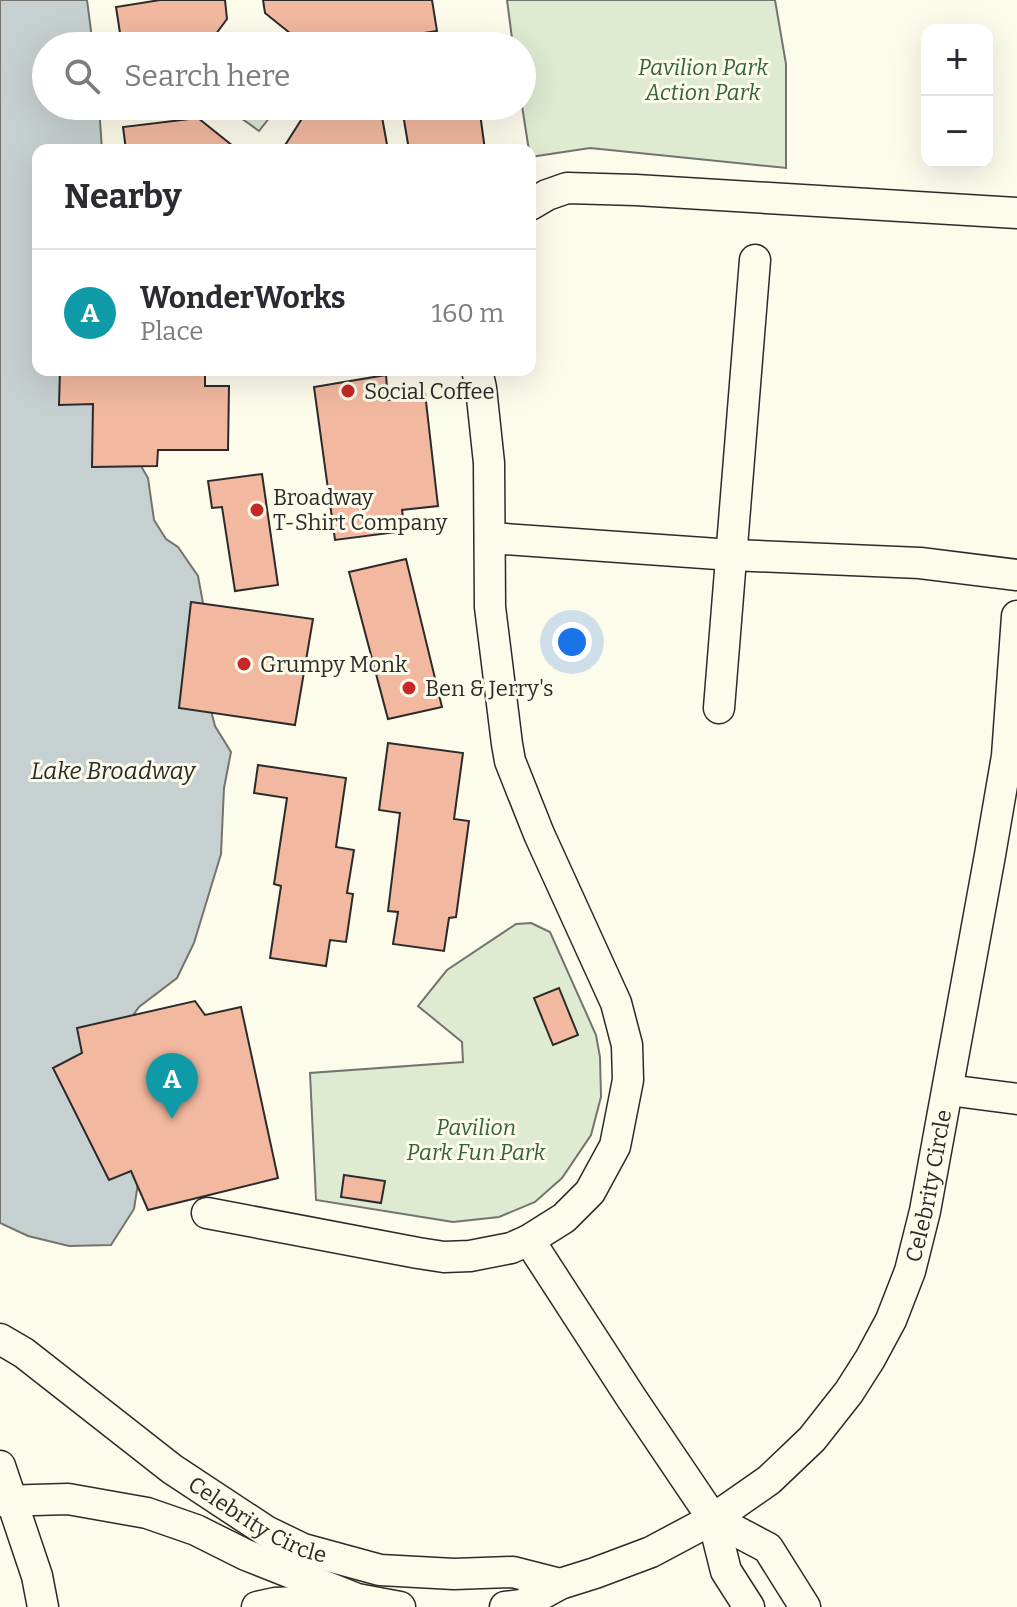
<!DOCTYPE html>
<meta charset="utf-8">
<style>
body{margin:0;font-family:Bitter,serif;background:#f2f2f3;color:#2b2b33}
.controls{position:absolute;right:24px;top:24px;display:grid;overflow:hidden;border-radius:16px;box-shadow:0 8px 32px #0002}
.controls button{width:72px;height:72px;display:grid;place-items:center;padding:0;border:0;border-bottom:2px solid #e1e1e2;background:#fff;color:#2b2b33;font:40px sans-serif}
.you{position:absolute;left:572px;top:642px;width:28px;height:28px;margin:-20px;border:6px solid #fff;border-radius:50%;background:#1a73e8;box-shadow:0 0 0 12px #1a73e833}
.badge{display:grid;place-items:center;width:52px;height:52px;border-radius:50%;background:#d93025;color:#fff;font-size:26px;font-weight:700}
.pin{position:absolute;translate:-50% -66px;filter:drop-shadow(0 2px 4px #0008)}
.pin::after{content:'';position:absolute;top:42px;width:28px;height:24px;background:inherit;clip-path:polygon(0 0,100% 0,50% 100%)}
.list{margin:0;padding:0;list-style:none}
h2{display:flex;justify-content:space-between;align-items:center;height:104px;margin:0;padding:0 32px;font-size:34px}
h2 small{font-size:26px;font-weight:400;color:#7c7c81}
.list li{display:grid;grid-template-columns:52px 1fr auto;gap:24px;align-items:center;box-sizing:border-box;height:128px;padding:0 32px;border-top:2px solid #e1e1e2}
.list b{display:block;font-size:30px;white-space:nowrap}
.list p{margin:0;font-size:26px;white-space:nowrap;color:#7c7c81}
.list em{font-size:26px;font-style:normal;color:#7c7c81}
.icon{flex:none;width:44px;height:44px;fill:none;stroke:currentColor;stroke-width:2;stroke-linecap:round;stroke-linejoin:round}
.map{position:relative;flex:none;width:1017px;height:1607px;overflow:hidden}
.search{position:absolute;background:#fff;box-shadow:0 8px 32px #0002;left:32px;top:32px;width:504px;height:88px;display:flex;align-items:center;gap:20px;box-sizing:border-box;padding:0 28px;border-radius:44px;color:#7c7c81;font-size:30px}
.panel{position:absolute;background:#fff;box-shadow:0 8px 32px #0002;left:32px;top:144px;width:504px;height:232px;border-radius:16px}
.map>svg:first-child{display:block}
</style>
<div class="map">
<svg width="1017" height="1607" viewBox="0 0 1017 1607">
<rect width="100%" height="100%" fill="#fdfbea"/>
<!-- green -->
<path fill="#deebd1" stroke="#74746e" stroke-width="2" d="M507 0H775L786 64V168L590 148 530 157 522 106V46H513Z
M239 106H275L277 108 259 131 234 113Z
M531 923 550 932 596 1035 600 1057 601 1097 591 1135 562 1178 535 1202 499 1217 453 1222 316 1200 310 1073 463 1062 462 1042 418 1006 447 970 516 924Z"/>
<!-- water -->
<path fill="#c7d0d0" stroke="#74746e" stroke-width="2" d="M0 0H87L93 46H46V106H99L102 150H38V370H114L126 440 148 478 154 520 166 539 178 547 198 576 208 630 205 687 215 726 231 752 224 788 221 854 194 943 177 978 139 1007 108 1051 139 1177 134 1209 111 1245 69 1246 28 1236 0 1223Z"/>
<!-- building -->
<path fill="#f2b8a0" stroke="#2b2b2b" stroke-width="2" d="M160 0H225L227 19 207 46H122L116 7Z
M263 0H432L437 31 338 46H306L265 13Z
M310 106H380L388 150H282Z
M463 106H479L485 150H409L403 114Z
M198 118 238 150H126L123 127Z
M60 370H205V386H229L228 450H158L157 466 92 467 93 404 59 405Z
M386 375 388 400 425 393 438 506 402 510 405 531 335 540 314 387Z
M262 474 278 585 235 591 222 507 212 508 208 481Z
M406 559 442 707 388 719 349 572Z
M191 602 313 619 295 725 179 708Z
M388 743 463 753 454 819 469 821 456 917 449 918 444 951 393 944 398 912 388 911 400 813 379 810Z
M258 765 346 778 336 847 354 850 347 893 353 894 346 942 330 940 326 966 270 958 281 886 274 884 287 798 254 793Z
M559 988 578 1035 553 1045 534 998Z
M195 1001 205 1015 241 1007 278 1178 148 1210 131 1171 109 1180 53 1068 82 1053 77 1028Z
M344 1175 385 1181 381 1203 341 1197Z"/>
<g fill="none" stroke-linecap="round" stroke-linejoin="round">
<!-- minor casing -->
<g stroke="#2b2b2b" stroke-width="33">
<g id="minor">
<path d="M530 205 547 195 567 188 636 190 1017 213"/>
<path d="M490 538 732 555 920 563 1017 575"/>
<path d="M719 708 755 260"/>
<path d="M948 1090 1017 1099"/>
<path d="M207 1213 418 1253 444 1257 470 1256 511 1248 529 1240 564 1218 590 1192 615 1146 628 1080 627 1045 616 1003 539 834 510 761 507 744 490 607 489 463 481 388 477 370"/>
<path d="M529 1240 632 1399 713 1519 726 1571 749 1607"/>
<path id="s1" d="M0 1339 24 1353 172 1469 266 1531 303 1549 380 1570 454 1574 513 1572 560 1584"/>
<path d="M0 1466 37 1576 43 1607"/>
<path d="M0 1501 68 1499 147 1513 196 1530 246 1555 357 1599 400 1607"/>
<path d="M713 1519 768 1548 805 1607"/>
<path d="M257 1607 275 1603 347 1600"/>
<path id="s2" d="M505 1607 522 1605 560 1584 595 1573 651 1552 713 1519 769 1480 812 1439 849 1392 870 1359 891 1320 910 1271 925 1211 990 855 1007 756 1017 616"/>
</g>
</g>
<!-- minor -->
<use href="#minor" stroke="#fdfbea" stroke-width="30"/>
</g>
<!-- markers -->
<g fill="#c62828" stroke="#fdfbea" stroke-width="3">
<circle cx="348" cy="391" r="8"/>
<circle cx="257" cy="510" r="8"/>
<circle cx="244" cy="664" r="8"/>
<circle cx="409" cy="688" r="8"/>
</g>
<g text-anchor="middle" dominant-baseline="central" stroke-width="6" stroke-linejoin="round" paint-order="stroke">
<!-- park labels -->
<g font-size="22" font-style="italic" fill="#34623c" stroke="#fdfbea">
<text x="703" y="67">Pavilion Park<tspan x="703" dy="25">Action Park</tspan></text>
<text x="476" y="1127">Pavilion<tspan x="476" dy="25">Park Fun Park</tspan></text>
</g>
<!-- poi labels -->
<g font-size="22" fill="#2b2b2b" stroke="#fdfbea" text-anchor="start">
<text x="364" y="391">Social Coffee</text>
<text x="273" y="497">Broadway<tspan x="273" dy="25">T-Shirt Company</tspan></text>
<text x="260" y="664">Grumpy Monk</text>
<text x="425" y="688">Ben &amp; Jerry's</text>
</g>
<!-- street labels -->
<g font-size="22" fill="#2b2b2b" stroke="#fdfbea">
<text stroke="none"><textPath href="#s2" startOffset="638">Celebrity Circle</textPath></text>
<text stroke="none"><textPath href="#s1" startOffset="316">Celebrity Circle</textPath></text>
</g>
<!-- water labels -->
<g font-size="24" font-style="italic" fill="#2b2b2b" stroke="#fdfbea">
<text x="113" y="771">Lake Broadway</text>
</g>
</g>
</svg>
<div class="controls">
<button>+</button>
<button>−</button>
</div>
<div class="you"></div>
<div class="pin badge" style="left:172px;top:1119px;background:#0f9aa8">A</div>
<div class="search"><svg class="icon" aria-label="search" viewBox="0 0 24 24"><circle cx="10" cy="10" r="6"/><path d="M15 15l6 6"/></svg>Search here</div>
<section class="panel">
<h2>Nearby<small></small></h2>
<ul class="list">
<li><span class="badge" style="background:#0f9aa8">A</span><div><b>WonderWorks</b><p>Place</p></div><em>160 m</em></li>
</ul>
</section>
</div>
